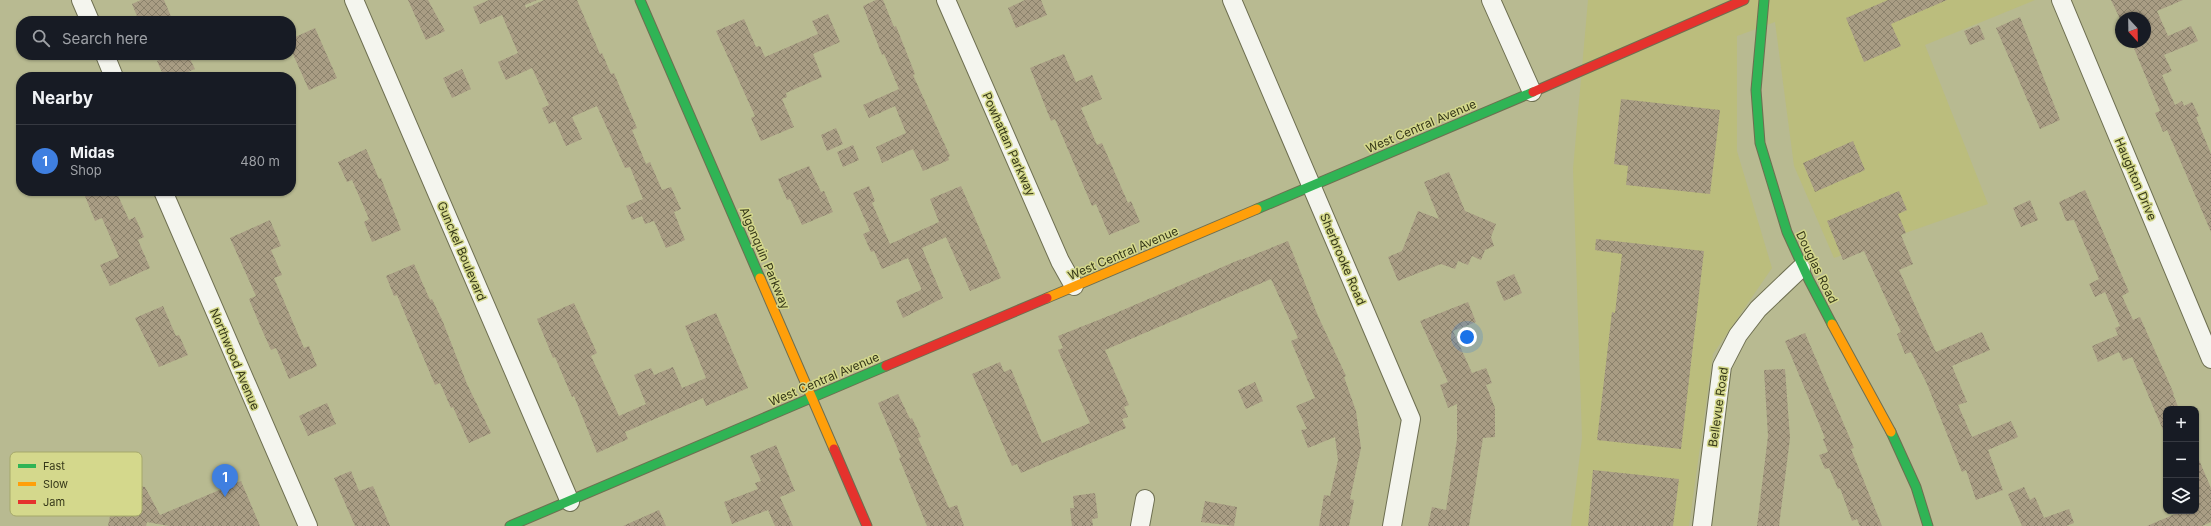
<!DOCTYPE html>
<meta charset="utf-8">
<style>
body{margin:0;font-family:Inter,sans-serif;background:#20242c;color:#f1f3f6}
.controls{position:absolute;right:12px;bottom:12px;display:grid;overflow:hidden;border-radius:8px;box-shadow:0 1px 3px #0004}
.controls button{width:36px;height:36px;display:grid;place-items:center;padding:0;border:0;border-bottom:1px solid #363941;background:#171b24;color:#f1f3f6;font:20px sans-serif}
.compass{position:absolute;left:2115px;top:12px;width:36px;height:36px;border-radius:50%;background:#171b24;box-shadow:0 1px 3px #0004;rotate:158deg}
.you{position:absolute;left:1467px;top:337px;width:14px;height:14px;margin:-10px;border:3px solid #fff;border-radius:50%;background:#1a73e8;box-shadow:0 0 0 6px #1a73e833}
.badge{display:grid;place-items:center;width:26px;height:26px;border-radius:50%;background:#d93025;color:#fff;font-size:13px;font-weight:700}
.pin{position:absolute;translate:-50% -33px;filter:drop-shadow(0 1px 2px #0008)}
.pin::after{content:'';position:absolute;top:21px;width:14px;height:12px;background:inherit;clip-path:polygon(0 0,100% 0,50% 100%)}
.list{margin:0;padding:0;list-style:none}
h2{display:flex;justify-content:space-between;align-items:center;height:52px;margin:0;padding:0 16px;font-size:17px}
h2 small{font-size:13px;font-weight:400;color:#9ea1a6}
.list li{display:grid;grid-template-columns:26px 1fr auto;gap:12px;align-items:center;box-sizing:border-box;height:72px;padding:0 16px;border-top:1px solid #363941}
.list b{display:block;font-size:15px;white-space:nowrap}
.list p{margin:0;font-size:13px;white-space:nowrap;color:#9ea1a6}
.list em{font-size:13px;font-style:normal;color:#9ea1a6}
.icon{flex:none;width:22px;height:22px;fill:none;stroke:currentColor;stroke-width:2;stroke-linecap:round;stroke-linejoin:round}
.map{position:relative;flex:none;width:2211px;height:526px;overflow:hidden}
.search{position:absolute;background:#171b24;box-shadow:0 1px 3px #0004;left:16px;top:16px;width:280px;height:44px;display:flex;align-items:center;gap:10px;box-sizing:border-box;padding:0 14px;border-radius:16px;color:#9ea1a6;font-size:15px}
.panel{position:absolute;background:#171b24;box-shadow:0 1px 3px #0004;left:16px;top:72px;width:280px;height:124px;border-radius:16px}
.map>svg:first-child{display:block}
</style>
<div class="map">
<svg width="2211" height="526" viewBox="0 0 2211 526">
<defs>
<pattern id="building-cross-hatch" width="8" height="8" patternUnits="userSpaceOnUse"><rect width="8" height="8" fill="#a99d84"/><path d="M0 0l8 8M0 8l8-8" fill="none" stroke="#8a816b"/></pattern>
</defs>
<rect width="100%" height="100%" fill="#b8ba91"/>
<!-- built -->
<path fill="#bbbd7d" d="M1588 0H2035L1925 45 1988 204 1834 258 1794 166 1775 22 1737 36V151L1772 268 1713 354 1689 526H1571L1582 438 1573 169Z"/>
<!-- building -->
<path fill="url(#building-cross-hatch)" d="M141 0H164L173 21H139L132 4Z
M408 0H428L445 31 426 40Z
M489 0H537L525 5 526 8 544 0H577L600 54 602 53 611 74 614 73 623 95 637 128 632 130 646 164 650 162 662 190 671 187 681 209 674 212 685 240 666 248 654 221 645 224 642 216 632 220 626 206 643 199 630 167 625 168 597 106 572 117 582 139 566 146 555 121 549 124 542 108 549 105 532 68 506 80 498 62 518 53 502 15 480 24 473 7Z
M876 0H883L894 27 896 26 915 74 913 75 950 156 948 157 949 160 923 171 913 149 882 163 876 147 906 133 895 106 869 118 863 105 899 89 884 54 882 55 863 6Z
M1025 0H1041L1047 15 1016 28 1008 8Z
M1888 0H1947L1891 24 1901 46 1864 62 1846 18Z
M2111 0H2183L2157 11 2168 36 2191 26 2198 41 2164 55 2172 71 2162 75 2175 105 2182 101 2184 106 2192 102 2199 116 2196 117 2211 154V232L2167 130 2163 132 2155 113 2160 111 2133 46 2131 47 2128 42H2145V18H2121V21Z
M828 14 840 42 813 54 822 77 786 93 787 97 782 99 794 127 761 141 751 118 755 116 716 31 744 19 756 47 760 46 765 57 818 34 812 21Z
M2020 17 2060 120 2040 129 1996 28Z
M1979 25 1985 39 1970 45 1964 31Z
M315 28 337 78 309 90 291 50V39Z
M1064 54 1076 82 1092 75 1102 99 1081 108 1097 145 1102 143 1128 203 1131 201 1140 222 1109 235 1096 204 1092 206 1055 119 1051 121 1030 68Z
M172 55H188L195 69 176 77H164L157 61Z
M462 69 471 89 452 98 443 78Z
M1621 99 1720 110 1710 194 1626 185 1628 166 1614 164Z
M836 128 843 144 827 151 821 135Z
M1853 141 1865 170 1815 192 1803 163Z
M853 145 859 160 843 167 837 152Z
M366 149 379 179 381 178 401 230 372 242 364 222 369 219 352 180 347 182 338 162Z
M809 166 821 192 824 191 833 212 802 225 790 199 787 200 778 179Z
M1449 172 1465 211 1496 224 1491 237 1494 246 1485 250 1481 260 1472 256 1468 265 1458 261 1455 269 1441 264 1398 281 1388 257 1402 251 1418 211 1439 219 1424 182Z
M869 186 875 201 872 203 890 244 939 222 930 199 961 186 1001 278 970 291 946 237 922 248 943 298 903 318 896 301 921 290V288L908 258 882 269 874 251 871 252 863 234 870 231 853 193Z
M2085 190 2129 292 2122 296 2133 320 2140 317 2174 394H2173L2179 409H2166V437L2132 357 2123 361 2119 352 2098 362 2092 346 2118 335 2115 328 2120 326 2105 292 2095 297 2089 284 2099 279 2074 220 2066 221 2059 202Z
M83 191H116L129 220 135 217 144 237 138 240 150 268 110 286 100 265 119 257 102 218 95 221Z
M1899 191 1907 210 1898 214 1906 233 1901 235 1913 264 1899 270 1936 352 1982 332 1990 350 1952 366 1967 402 1958 405 1972 437 2011 421 2018 437 1988 450 2003 490 1976 500 1966 470 1962 472 1927 384 1911 352 1905 354 1897 334 1901 332 1864 251 1843 260 1827 221Z
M2030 200 2038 220 2021 227 2013 208Z
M270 220 281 246 271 250 282 275 274 278 304 348 309 346 317 366 289 379 276 348 271 350 262 330 249 299 256 296 230 238Z
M1596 239 1704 251 1681 449 1597 440 1612 312 1615 313 1622 254 1595 250Z
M1288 241 1318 316 1346 376 1344 377 1356 411 1361 448 1350 499 1354 500 1349 526H1319L1324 495 1330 496 1338 460 1335 437 1308 448 1301 430 1307 429 1296 406 1315 398 1291 341 1298 338 1271 279 1105 350 1129 405 1124 407 1128 417 1122 419 1126 428 1021 473 1017 464 1012 466 972 374 1000 362 1004 372 1011 369 1042 443 1090 423 1058 350 1063 348 1058 336 1116 313 1241 259V260Z
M414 264 430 300 432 299 443 322 467 384 491 433 469 443 453 407 451 408 440 383 435 385 397 295 394 296 386 276Z
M1514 274 1522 293 1504 301 1496 282Z
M1468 302 1476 322 1453 331 1472 373 1486 368 1492 383 1486 385 1495 408V437L1483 438 1469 526H1428L1432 507 1446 510 1457 439V404L1448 408 1440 385 1448 382 1420 321Z
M574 303 597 353 591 356 619 416 646 404 634 375 651 368 654 375 673 367 682 388 706 378 685 326 716 313 748 388 706 406 703 398 625 432 628 439 597 453 574 396 572 397 555 357 553 358 537 319Z
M163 306 176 336 179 335 188 355 159 367 135 318Z
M1805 333 1854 448 1851 449 1882 526H1860L1857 519 1852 521 1840 488 1838 489 1829 468 1825 469 1819 455 1828 452 1823 439 1825 438 1785 341Z
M1785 369 1790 438 1779 526H1757L1768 436 1764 370Z
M1255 382 1263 401 1246 409 1238 390Z
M898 394 910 419 912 418 921 437 918 438 949 508 957 505 964 526H927L899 458 901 457 878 403Z
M327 403 336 424 308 436 299 416Z
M776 445 795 491 780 497 793 526H775L768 510 732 524 724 502 758 489 755 483 761 481 750 456Z
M2196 453 2211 488V522L2202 526H2147L2182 511H2196Z
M1593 470 1679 479 1673 526H1588Z
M351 471 359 491 373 486 390 526H355L334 478Z
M241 481 260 526H169L147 522 146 526H108L117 482 145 487 160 515Z
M2024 487 2030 500 2035 497 2044 518 2069 509 2074 523 2066 526H2022L2008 494Z
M1095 493 1098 518 1092 519 1093 526H1072L1070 508H1074L1073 496Z
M1205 501 1237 507 1234 526 1201 522Z
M659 510 666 526H623Z"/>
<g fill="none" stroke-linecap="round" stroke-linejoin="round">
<!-- street casing -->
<g stroke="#6e6f51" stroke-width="20">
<path id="street" d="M81 0 90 21
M354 0 570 502
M946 0 1060 261 1074 286
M1232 0 1411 419 1392 526
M1491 0 1532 92
M2061 0 2211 359
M105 55 114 77
M163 191 308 526
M1140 526 1145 499
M1702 526 1722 366 1738 335 1758 309 1801 268"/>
</g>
<!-- fast casing -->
<g stroke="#6e6f51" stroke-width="11">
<path id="fast" d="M640 0 760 278
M1764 0 1756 90 1760 143 1787 232 1809 280 1832 324
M1257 209 1533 92
M1891 432 1916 487 1928 526
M510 526 886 366"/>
</g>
<!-- slow casing -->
<g stroke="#6e6f51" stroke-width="11">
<path id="slow" d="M760 278 834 449
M1047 298 1257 209
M1832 324 1891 432"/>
</g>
<!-- jam casing -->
<g stroke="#6e6f51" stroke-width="11">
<path id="jam" d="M1533 92 1744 0
M886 366 1047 298
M834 449 867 526"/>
</g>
<!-- street -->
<use href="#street" stroke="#f4f5ee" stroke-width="18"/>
<!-- fast -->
<use href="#fast" stroke="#30b455" stroke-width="9"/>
<!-- slow -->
<use href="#slow" stroke="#ff9f0a" stroke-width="9"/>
<!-- jam -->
<use href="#jam" stroke="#e5322d" stroke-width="9"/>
</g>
<g text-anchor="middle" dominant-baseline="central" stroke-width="3" stroke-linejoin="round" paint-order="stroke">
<!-- street labels -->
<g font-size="12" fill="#363819" stroke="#d4d88c">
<text transform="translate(1421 126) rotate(-23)">West Central Avenue</text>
<text transform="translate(1009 144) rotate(66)">Powhattan Parkway</text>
<text transform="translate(2136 179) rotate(67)">Haughton Drive</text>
<text transform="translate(462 251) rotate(67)">Gunckel Boulevard</text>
<text transform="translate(1123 253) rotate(-23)">West Central Avenue</text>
<text transform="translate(765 258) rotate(67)">Algonquin Parkway</text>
<text transform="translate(1343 259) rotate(67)">Sherbrooke Road</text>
<text transform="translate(1817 267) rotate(64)">Douglas Road</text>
<text transform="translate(235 359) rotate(67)">Northwood Avenue</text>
<text transform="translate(824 379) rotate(-23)">West Central Avenue</text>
<text transform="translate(1718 407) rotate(-82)">Bellevue Road</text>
</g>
</g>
<!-- legend -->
<rect x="10" y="452" width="132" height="64" rx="6" fill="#d4d88c" stroke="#a5a86a" stroke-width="1"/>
<rect x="18" y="464" width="18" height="4" fill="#30b455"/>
<rect x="18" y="482" width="18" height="4" fill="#ff9f0a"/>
<rect x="18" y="500" width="18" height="4" fill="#e5322d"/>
<g font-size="11" fill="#363819">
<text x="43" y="470">Fast</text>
<text x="43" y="488">Slow</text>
<text x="43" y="506">Jam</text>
</g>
</svg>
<div class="controls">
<button>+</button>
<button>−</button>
<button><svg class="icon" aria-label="layers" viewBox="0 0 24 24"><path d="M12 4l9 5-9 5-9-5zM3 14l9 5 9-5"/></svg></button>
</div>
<svg class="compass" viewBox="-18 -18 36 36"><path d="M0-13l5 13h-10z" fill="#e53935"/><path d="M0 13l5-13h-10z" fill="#9ea1a6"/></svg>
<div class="you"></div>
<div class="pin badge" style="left:225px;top:497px;background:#3f7fe0">1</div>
<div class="search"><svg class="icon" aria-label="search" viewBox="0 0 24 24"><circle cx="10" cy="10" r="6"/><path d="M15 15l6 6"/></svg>Search here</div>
<section class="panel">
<h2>Nearby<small></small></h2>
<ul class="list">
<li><span class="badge" style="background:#3f7fe0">1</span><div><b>Midas</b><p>Shop</p></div><em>480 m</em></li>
</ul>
</section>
</div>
